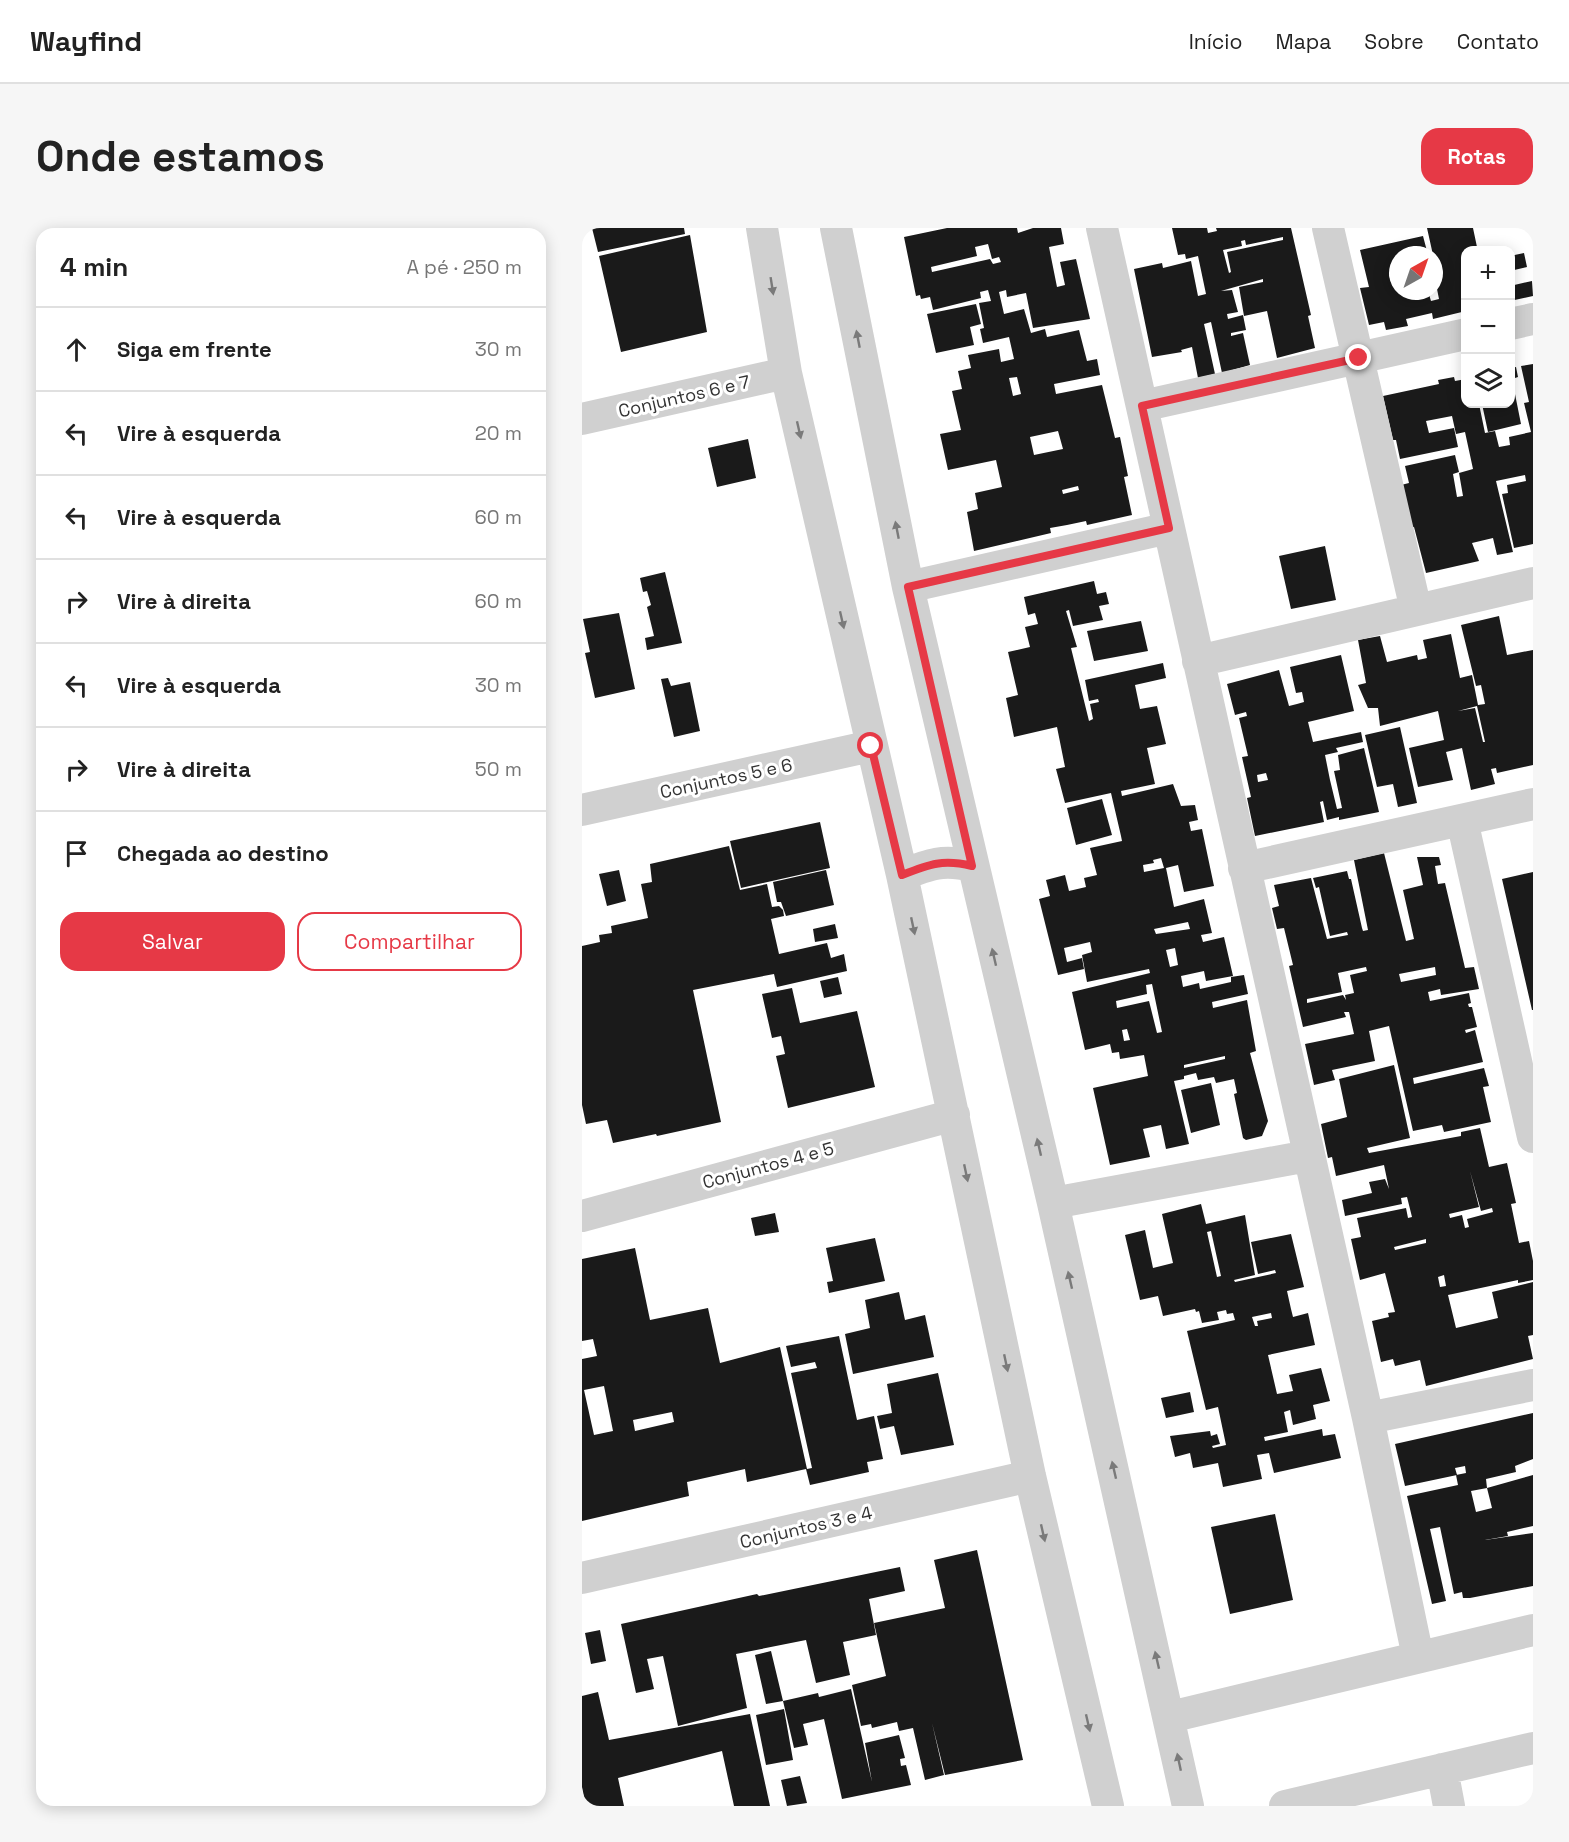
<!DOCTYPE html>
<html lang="pt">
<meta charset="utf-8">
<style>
body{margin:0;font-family:"Space Grotesk",sans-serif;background:#f6f6f6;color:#222}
.controls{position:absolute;right:18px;top:18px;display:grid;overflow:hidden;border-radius:12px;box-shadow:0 3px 15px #0003}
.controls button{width:54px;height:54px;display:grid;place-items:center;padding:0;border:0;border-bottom:2px solid #e0e0e0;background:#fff;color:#222;font:30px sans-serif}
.compass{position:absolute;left:807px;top:18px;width:54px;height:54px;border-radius:50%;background:#fff;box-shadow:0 3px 15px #0003;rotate:40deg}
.stop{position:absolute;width:18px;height:18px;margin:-14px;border:4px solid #e63946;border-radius:50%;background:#fff}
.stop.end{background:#e63946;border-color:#fff;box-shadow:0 2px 6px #0008}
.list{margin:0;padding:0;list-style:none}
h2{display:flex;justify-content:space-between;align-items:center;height:78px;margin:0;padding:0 24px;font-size:26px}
h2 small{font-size:20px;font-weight:400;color:#767676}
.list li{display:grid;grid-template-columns:39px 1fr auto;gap:18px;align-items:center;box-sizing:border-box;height:84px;padding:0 24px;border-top:2px solid #e0e0e0}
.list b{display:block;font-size:22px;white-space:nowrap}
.list em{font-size:20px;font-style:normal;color:#767676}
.actions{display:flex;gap:12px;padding:18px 24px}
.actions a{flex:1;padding:14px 0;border:2px solid #e63946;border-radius:18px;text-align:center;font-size:21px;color:#e63946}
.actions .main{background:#e63946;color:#fff}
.icon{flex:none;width:33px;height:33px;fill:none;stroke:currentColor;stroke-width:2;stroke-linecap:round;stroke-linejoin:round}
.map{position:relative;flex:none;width:951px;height:1578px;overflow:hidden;border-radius:18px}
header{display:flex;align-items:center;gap:36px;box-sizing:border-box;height:84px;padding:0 30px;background:#fff;border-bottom:2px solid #e0e0e0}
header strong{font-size:28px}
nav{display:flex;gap:33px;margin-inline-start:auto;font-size:21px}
.intro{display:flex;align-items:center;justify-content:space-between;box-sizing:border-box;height:144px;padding:0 36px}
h1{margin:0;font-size:42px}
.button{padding:15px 27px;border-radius:18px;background:#e63946;color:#fff;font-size:21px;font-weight:700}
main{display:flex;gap:36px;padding:0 36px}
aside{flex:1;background:#fff;border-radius:18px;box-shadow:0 3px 15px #0003}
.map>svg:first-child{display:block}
</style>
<header>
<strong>Wayfind</strong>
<nav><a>Início</a><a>Mapa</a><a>Sobre</a><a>Contato</a></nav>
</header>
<div class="intro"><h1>Onde estamos</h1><a class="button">Rotas</a></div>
<main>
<aside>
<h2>4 min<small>A pé · 250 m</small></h2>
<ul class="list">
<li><svg class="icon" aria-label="ahead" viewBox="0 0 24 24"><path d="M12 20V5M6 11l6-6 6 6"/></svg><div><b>Siga em frente</b></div><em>30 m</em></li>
<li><svg class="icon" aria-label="left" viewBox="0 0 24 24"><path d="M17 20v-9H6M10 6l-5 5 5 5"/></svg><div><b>Vire à esquerda</b></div><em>20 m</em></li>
<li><svg class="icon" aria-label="left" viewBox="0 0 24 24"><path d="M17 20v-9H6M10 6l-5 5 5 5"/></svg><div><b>Vire à esquerda</b></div><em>60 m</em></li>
<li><svg class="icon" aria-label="right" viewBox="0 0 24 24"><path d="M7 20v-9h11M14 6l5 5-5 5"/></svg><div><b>Vire à direita</b></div><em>60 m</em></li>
<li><svg class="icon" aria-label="left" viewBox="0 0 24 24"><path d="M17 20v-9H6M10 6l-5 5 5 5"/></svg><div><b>Vire à esquerda</b></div><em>30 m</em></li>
<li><svg class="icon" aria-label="right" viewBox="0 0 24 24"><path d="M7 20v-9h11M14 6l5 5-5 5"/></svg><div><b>Vire à direita</b></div><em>50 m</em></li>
<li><svg class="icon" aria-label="arrive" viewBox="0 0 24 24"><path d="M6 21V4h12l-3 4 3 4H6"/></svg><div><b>Chegada ao destino</b></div></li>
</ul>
<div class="actions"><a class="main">Salvar</a><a>Compartilhar</a></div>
</aside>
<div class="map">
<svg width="951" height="1578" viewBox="0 0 951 1578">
<rect width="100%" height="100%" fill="#fff"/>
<!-- building -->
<path fill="#1a1a1a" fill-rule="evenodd" d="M10 0H102L103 6 16 24Z
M365 0H435L436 5 451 0H479L482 16 467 19 475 59 483 57 478 34 494 31 508 91 451 100 444 65 425 69 424 62 417 64 422 86 442 81 449 105 463 101 465 109 497 102 505 133 515 131 518 147 472 156 474 166 520 157 533 210 538 209 546 248 542 249 550 287 505 297 504 293 485 297 468 300 469 305 392 323 385 284 396 281 393 265 420 259 414 232 366 242 358 206 379 202 370 163 380 161 376 143 389 140 386 127 417 121 419 134 432 131 427 109 401 115 398 101 402 100 397 75 409 73 406 62 398 64 399 70 351 82 348 69 339 71 338 67 334 68 322 9ZM406 16 410 31 417 29 419 34 411 36 408 31 350 44 349 39 395 28 393 19ZM435 149 439 166 431 168 427 150ZM476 203 481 221 452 227 448 209ZM496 258 497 262 481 266 480 262Z
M590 0H625L626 5 635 3 634 0H709L729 87 726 88 733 120 695 130 685 83 662 88 657 59 681 54V51L639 63 650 62 656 84 645 86 646 91 661 87 664 102 649 105V108L661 105 668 137 640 145 629 94 622 96 633 146 616 150 610 119 599 122 600 124 570 129 552 41 580 35 581 40 609 33 616 68 624 66 616 28 604 31 603 26 596 27ZM701 9V12L645 24 649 44 647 45 641 22 660 18 659 13 663 12 664 17Z
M845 0H891L895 19 882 22 884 38 879 39 881 47 884 46V83L851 91 850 85 824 91 826 98 804 102 802 94 787 97 778 60 787 59 778 22 841 8 846 27H816V45L807 47 809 54 816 53V63H846L849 73 857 71 855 61H852V45H855Z
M108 7 125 104 39 124 17 28Z
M942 25 945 39 928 43V28Z
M950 53 951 68 928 73V58Z
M394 76 399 96 388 99 392 117 354 125 345 86Z
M951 136V316L932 320 920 266 926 265 925 257 944 253 943 247 914 253 931 324 915 327 911 310 890 315 897 333 844 345 832 299 828 300 819 257 827 255 823 238 873 227 877 244 871 246 875 269 881 268 877 245 891 241 883 204 874 206 870 188 844 193 847 205 872 200 876 219 818 231 814 212H811L801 168 857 156 856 152 872 149 873 153 884 151V176H897L903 205 913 203 917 219 928 217 927 209 949 204 942 175 947 174 939 138Z
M934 139 936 149 930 151 939 196 906 204 900 176H928V140Z
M166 211 174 250 135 259 126 220Z
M743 318 754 372 709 381 697 328Z
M83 344 100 415 65 422 63 410 72 408 65 379 69 377 65 363 61 364 58 350Z
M512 353 515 366 524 364 527 376 517 378 521 392 491 398 487 382 484 383 495 419 489 420 507 493 511 491 508 476 517 474 516 471 507 473 503 452 581 435 584 450 553 457 558 481 575 478 584 516 565 520 573 556 539 563 540 568 591 556 599 578 613 577 616 592 607 594 609 603 620 601 632 658 602 664 596 637 584 640 592 679 622 671 630 705 619 707 621 714 642 709 651 748 624 753 622 743 599 748 601 759 617 755 618 761 649 754V749L662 747 666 766 630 774 631 780 665 772 674 823 668 825 686 893 680 908 664 912 661 910 652 866 655 865 652 851 634 855 632 849 616 852 614 845 602 848V851L592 853 607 916 584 921 579 897 561 901 568 929 528 937 511 860 566 848 562 827 538 831 537 824 530 825 528 816 503 822 490 764 568 745 567 741 505 754 500 727 510 724 508 714 482 720 485 734 500 730 502 741 476 747 457 671 468 668 464 652 483 647 487 663 504 659 502 650 515 647 508 620 540 613 539 608 529 565 483 575 474 541 483 539 475 499 432 509 424 470 436 467 426 424 448 419 443 399 456 396 453 385 446 387 442 369ZM579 630 582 640 562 644 561 637 572 635 571 632ZM606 694 608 701 574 706 572 701ZM593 720 596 737 588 739 584 722ZM570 756 580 804 575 805 567 773 535 780 534 773 565 766 564 757ZM545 801 548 812 542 813 540 802ZM643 828V831L602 840V837Z
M37 385 53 461 13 470 3 425 8 424 1 391Z
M917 388 925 427 951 422V537L915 545 914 540 909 541 913 556 889 562 880 520 864 524 871 552 836 559 827 520 862 512 856 483 798 498 796 480H786L776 457 784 455 776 412 798 408 805 434 835 427 836 432 845 430 841 412 869 406 878 450 890 447 896 477 903 476 899 457 894 458 879 397ZM895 478 903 514H901L893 480 876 483Z
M559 393 566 423 512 433 505 403Z
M759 427 772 483 726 494 731 514 779 504 781 514 754 520 756 524 743 527 748 552 755 581 760 580 752 543 758 542 756 527 782 520 797 584 757 592V589L745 592 741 573 738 574 742 594 673 608 665 570 669 569 660 529 666 528 657 490 665 488 664 484 653 487 645 456 697 442 707 478 715 476 722 474 720 464 714 465 708 439ZM684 545 686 552 676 554 675 547Z
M86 450 89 458 108 454 118 503 92 509 79 451Z
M818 499 835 575 816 579 811 556 795 559 783 507Z
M520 571 530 607 494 617 485 580Z
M238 594 248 640 159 660 148 613Z
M147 618 158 662 185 656 190 679 197 678 201 682 202 688 189 691 197 726 245 715 249 730 262 726 265 743 195 759 192 746 111 762 139 894 75 908 74 906 31 915 25 892 4 896 0 877V718L18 714 17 707 30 705 29 698 66 690 59 656 70 654 68 636Z
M802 625 824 713 832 711 821 662 841 657 835 629H857L859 637 853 638 856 656 863 655 883 740 892 739 897 761 859 767 858 761 846 764 848 773 887 765 889 775 886 776 887 779H890L895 799 883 802 884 805 893 802 901 834 831 850 832 856 902 840 907 858 901 859 909 894 862 904 860 897 831 903 807 798 787 803 793 833 750 842 753 852 732 857 723 816 772 806 767 784H762L764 789 721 799 707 738 711 737 702 700 695 701 690 680 697 678 692 657 729 650 745 711 766 707 765 704 748 708 737 659 734 660 731 650 765 643 767 651H769L780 700 781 703 786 702 772 632ZM784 739 785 743 768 747 772 765 763 767 764 772 761 767 725 775V771L760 764 756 745ZM853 739 854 747 819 754 817 746Z
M37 642 44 673 25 678 17 646Z
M244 642 252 677 204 688 199 674H195L191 654Z
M951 644V782H950L920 651Z
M253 696 256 710 233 714 231 701Z
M256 749 260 766 242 770 238 753Z
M210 760 218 795 275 783 293 859 206 880 194 828 203 826 199 808 190 810 180 766Z
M812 837 828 910 785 920 787 925 879 908V904L898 900 907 939 925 935 934 975 929 976 937 1015 947 1013 951 1033V1052L936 1055V1052L866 1067 874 1100 916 1090 910 1064 951 1054V1107L946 1108 951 1131 844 1158 838 1132 813 1138 811 1131 799 1134 790 1093 807 1089 806 1085 813 1084 803 1045 778 1052 769 1011 779 1009 775 990 824 980 826 990 830 989 825 969 819 970 820 976 763 988 760 972 790 965 787 954 803 951 807 961 802 937 754 948 750 929 746 930 739 896 765 889 757 851ZM888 943 899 983 910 980 911 984 885 991 887 999 883 1000 880 987 868 990 867 986 897 979ZM844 1011V1015L813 1022 812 1019ZM862 1047 864 1058 858 1059 856 1049Z
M629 855 638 897 609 905 599 862Z
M619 976 624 996 663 987 673 1047 652 1052 653 1054 694 1045 693 1042 676 1046 669 1014 709 1006 722 1059 705 1063 709 1081 711 1089 726 1085 733 1117 686 1127 695 1166 711 1163 707 1147 739 1140 748 1173 731 1177 734 1191 711 1197 708 1182 702 1184 706 1204 682 1209 683 1213 740 1201 741 1208 753 1206 759 1230 692 1245 687 1225 675 1227 680 1251 641 1259 636 1235 611 1240 608 1225 593 1229 588 1208 628 1203 629 1208 635 1206 638 1216 630 1218 631 1220 644 1217 636 1179 624 1182 605 1103 653 1092 651 1085 645 1086 644 1082 635 1084 637 1092 620 1095 617 1083 614 1084 613 1081 581 1088 576 1068 558 1072 543 1007 563 1002 571 1040 591 1035 580 986ZM629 1003 639 1048 635 1049 625 1004ZM689 1085 690 1090 675 1093 676 1098H673L670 1089Z
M193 985 197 1004 173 1008 169 990Z
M293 1010 303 1053 247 1065 245 1054 251 1053 244 1020Z
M53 1020 68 1092 126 1080 138 1135 198 1119 225 1241 230 1240 209 1145 235 1140 233 1134 209 1139 204 1118 257 1108 275 1192 292 1188 301 1231 285 1234 287 1244 228 1257 224 1241 165 1254 163 1241 105 1254 107 1268 0 1293V1131L15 1128 11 1111 0 1113V1031ZM22 1158 31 1203 12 1207 2 1162ZM90 1184 92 1194 53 1203 51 1192Z
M317 1064 323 1092 343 1087 352 1129 271 1146 263 1106 288 1100 283 1072Z
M356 1145 372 1217 319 1227 312 1198 298 1201 295 1188 310 1185 305 1156Z
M608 1164 612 1184 584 1190 579 1170Z
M951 1185V1231L933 1238 934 1244 904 1251 905 1260 951 1247V1298L925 1304 926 1308 903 1312 951 1305V1358L888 1370H881L880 1364 872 1366 858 1299 848 1301 864 1373 850 1376 825 1268 876 1257 874 1247 884 1245 883 1238 873 1240 875 1247 823 1258 813 1216ZM905 1260 910 1280 894 1284 889 1263Z
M693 1286 711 1372 648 1386 629 1299Z
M395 1322 441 1532 363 1547 350 1495 362 1547 343 1552 331 1500 317 1503 315 1494 290 1500 289 1496 279 1498 270 1457 304 1448 292 1395 363 1380 352 1332Z
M318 1339 323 1363 287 1371 294 1407 261 1414 268 1447 234 1455 224 1412 154 1426 165 1480 96 1498 81 1428 65 1431 72 1461 54 1465 39 1396 175 1366 177 1368Z
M18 1402 24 1433 9 1436 3 1405Z
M189 1423 201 1473 184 1476 173 1427Z
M269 1461 290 1554 283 1515 317 1507 323 1530 318 1531 319 1538 324 1537 329 1557 260 1571 242 1491 221 1496 226 1517 212 1520 201 1473 236 1465 237 1469Z
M16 1464 27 1512 168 1486 188 1578H152L140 1523 36 1550 42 1578H4L0 1559V1468Z
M202 1481 211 1532 184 1537 174 1487Z
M218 1548 225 1575 205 1578 199 1552Z"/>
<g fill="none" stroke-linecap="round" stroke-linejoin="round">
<!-- minor -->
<path stroke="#d0d0d0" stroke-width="32" d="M180 0 204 145 320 647 448 1248 526 1578
M254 0 326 359 471 975 606 1578
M520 0 786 1190 836 1429
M746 0 834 382
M928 96 951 91
M560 178 884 106
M0 191 204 145
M326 359 587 300
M616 433 951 355
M0 582 289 518
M880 592 951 909
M662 640 951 576
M320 647C348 636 361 631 390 638
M471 975 726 928
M0 988 372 887
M786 1190 951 1157
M0 1350 448 1248
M588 1489 951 1402
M860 1541 867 1578
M703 1578 951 1520"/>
</g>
<!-- one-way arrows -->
<defs><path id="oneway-solid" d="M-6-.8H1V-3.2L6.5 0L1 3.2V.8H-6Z" transform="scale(1.5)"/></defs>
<g fill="#7a7a7a">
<use href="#oneway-solid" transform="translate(190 58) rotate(81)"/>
<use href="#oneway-solid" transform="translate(276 111) rotate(-101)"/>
<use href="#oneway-solid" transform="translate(217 202) rotate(77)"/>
<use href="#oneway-solid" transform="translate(315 302) rotate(-101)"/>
<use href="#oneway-solid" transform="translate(260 392) rotate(77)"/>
<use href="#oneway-solid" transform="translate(331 698) rotate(78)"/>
<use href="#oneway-solid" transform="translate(412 729) rotate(-103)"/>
<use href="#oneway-solid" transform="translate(457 919) rotate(-103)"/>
<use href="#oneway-solid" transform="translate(384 945) rotate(78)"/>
<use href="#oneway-solid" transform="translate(488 1052) rotate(-103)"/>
<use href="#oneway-solid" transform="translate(424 1135) rotate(78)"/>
<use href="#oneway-solid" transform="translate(532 1242) rotate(-103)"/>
<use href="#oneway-solid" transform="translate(461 1305) rotate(77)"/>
<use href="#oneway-solid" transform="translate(575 1432) rotate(-103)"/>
<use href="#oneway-solid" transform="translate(506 1495) rotate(77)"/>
<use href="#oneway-solid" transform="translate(597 1534) rotate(-102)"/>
</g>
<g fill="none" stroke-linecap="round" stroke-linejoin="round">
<!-- route -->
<path stroke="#e63946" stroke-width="8" d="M289 518 320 647C348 636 361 631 390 638L326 359 587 300 560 178 777 130"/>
</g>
<g text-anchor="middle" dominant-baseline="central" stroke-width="6" stroke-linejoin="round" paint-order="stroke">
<!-- street labels -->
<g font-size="18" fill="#333" stroke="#fff">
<text transform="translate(102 168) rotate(-13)">Conjuntos 6 e 7</text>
<text transform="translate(144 550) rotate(-12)">Conjuntos 5 e 6</text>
<text transform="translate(186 937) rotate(-15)">Conjuntos 4 e 5</text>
<text transform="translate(224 1299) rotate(-13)">Conjuntos 3 e 4</text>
</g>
</g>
</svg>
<div class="controls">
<button>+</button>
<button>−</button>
<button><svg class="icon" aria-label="layers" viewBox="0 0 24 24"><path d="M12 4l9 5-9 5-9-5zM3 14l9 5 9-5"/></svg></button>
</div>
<svg class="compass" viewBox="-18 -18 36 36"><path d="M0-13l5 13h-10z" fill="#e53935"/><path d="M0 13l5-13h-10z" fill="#767676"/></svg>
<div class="stop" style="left:289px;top:518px"></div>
<div class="stop end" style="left:777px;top:130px"></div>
</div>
</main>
